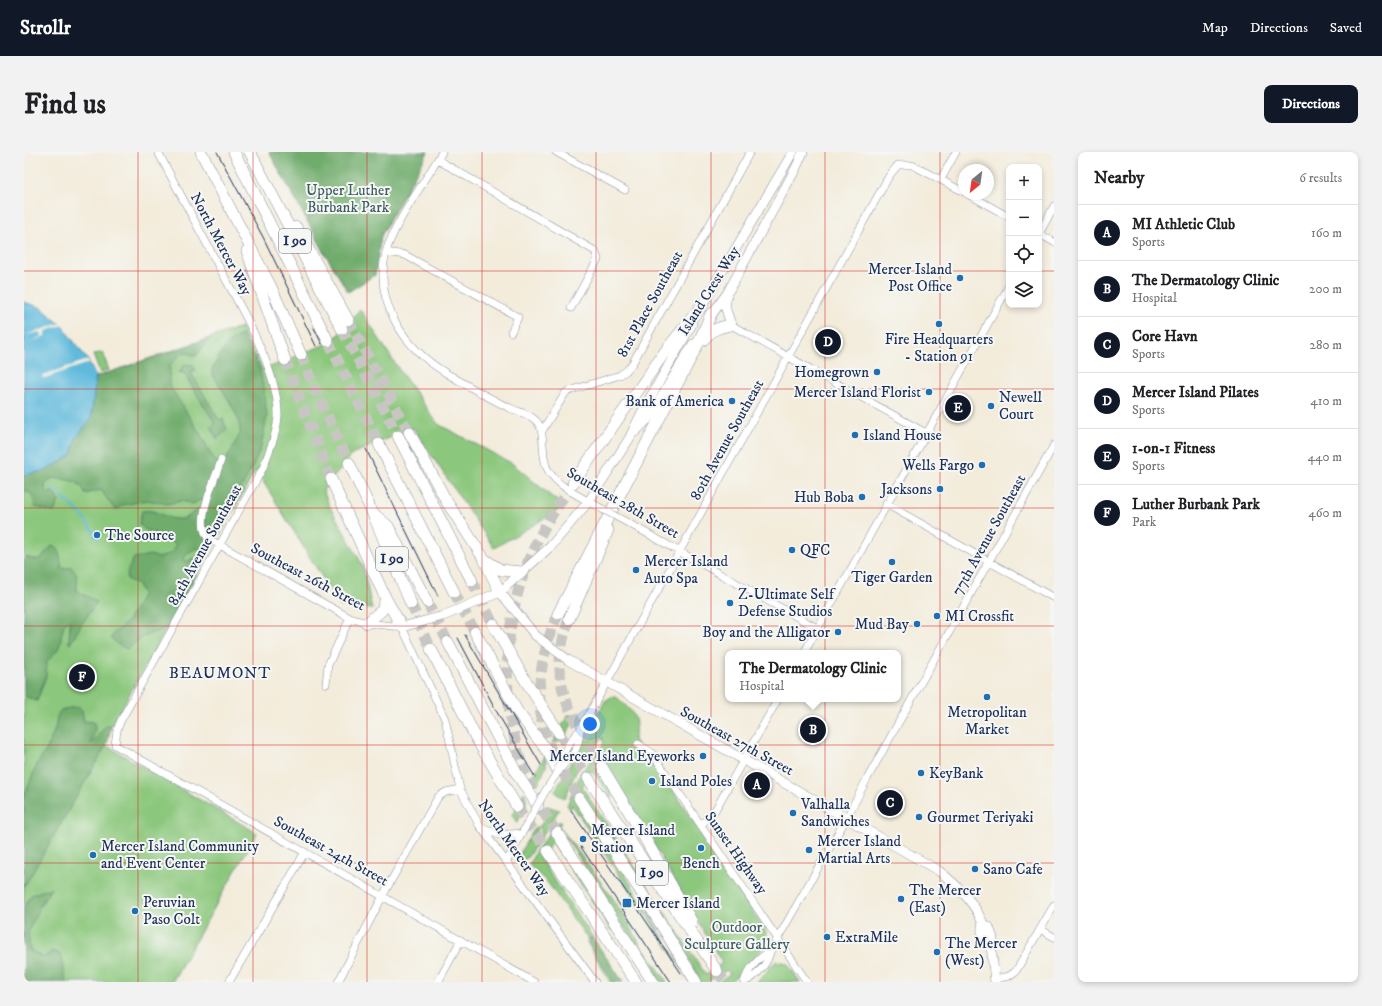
<!DOCTYPE html>
<meta charset="utf-8">
<style>
body{margin:0;font-family:"IM FELL DW Pica",serif;background:#f2f2f2;color:#202124}
.controls{position:absolute;right:12px;top:12px;display:grid;overflow:hidden;border-radius:8px;box-shadow:0 2px 6px #0003}
.controls button{width:36px;height:36px;display:grid;place-items:center;padding:0;border:0;border-bottom:1px solid #e0e0e0;background:#fff;color:#202124;font:20px sans-serif}
.compass{position:absolute;left:934px;top:12px;width:36px;height:36px;border-radius:50%;background:#fff;box-shadow:0 2px 6px #0003;rotate:209deg}
.you{position:absolute;left:566px;top:572px;width:14px;height:14px;margin:-10px;border:3px solid #fff;border-radius:50%;background:#1a73e8;box-shadow:0 0 0 6px #1a73e833}
.badge{display:grid;place-items:center;width:26px;height:26px;border-radius:50%;background:#111827;color:#fff;font-size:13px;font-weight:700}
.pin{position:absolute;translate:-50% -50%;border:2px solid #fff;box-shadow:0 1px 4px #0006}
.popup{position:absolute;left:701px;top:498px;width:176px;height:52px;box-sizing:border-box;display:grid;place-content:center;border-radius:8px;background:#fff;filter:drop-shadow(0 1px 3px #0005);font-size:13px;white-space:nowrap;color:#757577}
.popup b{font-size:15px;color:#202124}
.popup::after{content:'';position:absolute;left:50%;top:100%;margin-left:-8px;border:8px solid transparent;border-top-color:#fff}
.list{margin:0;padding:0;list-style:none}
h2{display:flex;justify-content:space-between;align-items:center;height:52px;margin:0;padding:0 16px;font-size:17px}
h2 small{font-size:13px;font-weight:400;color:#757577}
.list li{display:grid;grid-template-columns:26px 1fr auto;gap:12px;align-items:center;box-sizing:border-box;height:56px;padding:0 16px;border-top:1px solid #e0e0e0}
.list b{display:block;font-size:15px;white-space:nowrap}
.list p{margin:0;font-size:13px;white-space:nowrap;color:#757577}
.list em{font-size:13px;font-style:normal;color:#757577}
.icon{flex:none;width:22px;height:22px;fill:none;stroke:currentColor;stroke-width:2;stroke-linecap:round;stroke-linejoin:round}
.map{position:relative;flex:none;width:1030px;height:830px;overflow:hidden;border-radius:8px}
header{display:flex;align-items:center;gap:24px;box-sizing:border-box;height:56px;padding:0 20px;background:#111827;color:#fff}
header strong{font-size:19px}
nav{display:flex;gap:22px;margin-inline-start:auto;font-size:14px}
.intro{display:flex;align-items:center;justify-content:space-between;box-sizing:border-box;height:96px;padding:0 24px}
h1{margin:0;font-size:28px}
.button{padding:10px 18px;border-radius:8px;background:#111827;color:#fff;font-size:14px;font-weight:700}
main{display:flex;gap:24px;padding:0 24px}
aside{flex:1;background:#fff;border-radius:8px;box-shadow:0 2px 6px #0003}
.map>svg:first-child{display:block}
</style>
<header>
<strong>Strollr</strong>
<nav><a>Map</a><a>Directions</a><a>Saved</a></nav>
</header>
<div class="intro"><h1>Find us</h1><a class="button">Directions</a></div>
<main>
<div class="map">
<svg width="1030" height="830" viewBox="0 0 1030 830">
<rect width="100%" height="100%" fill="#f6f6f2"/>
<filter id="ink" filterUnits="userSpaceOnUse"><feTurbulence type="fractalNoise" baseFrequency=".025" numOctaves="2"/><feDisplacementMap in="SourceGraphic" scale="8" xChannelSelector="R" yChannelSelector="G"/><feConvolveMatrix kernelMatrix="1 2 1 2 8 2 1 2 1" color-interpolation-filters="sRGB"/></filter>
<filter id="wash" filterUnits="userSpaceOnUse"><feTurbulence type="fractalNoise" baseFrequency=".012" numOctaves="4" result="noise"/><feDisplacementMap in="SourceGraphic" scale="16" xChannelSelector="R" yChannelSelector="G"/><feGaussianBlur stdDeviation="0.9" result="paint"/><feColorMatrix in="noise" values="0 0 0 0 0 0 0 0 0 0 0 0 0 0 0 0 0 1.4 0 .05"/><feComposite in="paint" operator="in"/></filter>
<g filter="url(#wash)">
<rect width="100%" height="100%" fill="#f3ecdb"/>
<!-- green -->
<path fill="#8bc77c" stroke="#537b6d" fill-rule="evenodd" d="M336 157 376 219 414 272 489 312 540 355 470 396 389 276 330 301 299 338 305 353 339 414 348 457 316 454 232 318 78 591 233 681 148 830H0V323L21 319 48 303 72 225 217 175 239 218 309 189Z
M78 200 85 218 76 221 69 203Z
M587 545C595 544 595 548 600 552 614 565 613 570 610 588L650 640 742 780C746 795 717 821 705 830H693L706 822 703 818 683 830H673L676 827 632 751 555 640 551 648 594 711 659 818 548 653 546 657 543 653 557 621 580 591 578 585 552 620 541 646 534 643 531 639 581 549ZM584 613 698 811 682 823 558 635 567 618 587 645 590 644 573 614Z
M544 563 552 564C547 573 541 591 528 591Z
M522 602V615L515 630 513 632 506 630Z
M500 640C506 651 498 661 493 671L488 663Z
M523 654 535 658 517 686 515 675 521 667 518 663Z
M534 670H537L535 674 588 745 609 779 619 799 621 798 643 830H636L535 675 530 683 590 777 587 778 528 689 517 708 569 786 564 787 524 731 505 713 511 700Z
M511 675H513L512 682 515 688 503 706 499 708 496 706 497 699Z
M563 790 590 830H586Z
M752 809 763 811 776 830H733Z"/>
<!-- forest -->
<path fill="#70ac6c" stroke="#466e65" d="M245 0H404L357 84 351 123 324 140 303 105Z
M218 183 236 217 241 246 243 264 237 295 229 314 191 385 177 398 172 396 164 401 159 408 162 410 170 406 178 410 144 475 117 486 103 497 93 492 87 486C90 480 93 479 98 475 107 467 113 453 119 442L114 433 103 427 104 418 110 406 127 403 135 406 147 401 152 393 140 384 122 378 115 372 118 359C132 356 143 369 158 367 164 366 172 358 178 355L180 346 169 352 157 349 143 352 123 348 100 353 91 358 77 338 61 342C57 327 42 328 28 326L21 333 22 340H29L35 349 30 360 11 355 8 342 0 338V323L21 319 48 303 52 286 67 267 72 225 188 185 172 204 160 200 146 213 145 233 177 283 190 308 199 314C201 309 216 283 216 281 218 264 196 235 187 220 195 205 201 188 218 183Z
M161 212 169 213 172 219H166L195 268 199 267 203 278 193 287 187 275 191 271 159 220 154 222Z
M28 394 35 398 38 417 47 415C54 423 55 427 52 438L73 450 59 470 46 492 45 491 46 469 40 472 35 496 23 510 22 524 13 549 0 544V404L8 407H16Z
M53 555 58 558 60 569 70 570 71 576 67 592 83 573 87 575 83 592 0 735V645L13 612 23 597 31 577 33 565 36 559 45 556Z
M27 736 14 758 4 780 6 798 19 806 28 799 36 802 42 830H0V756L7 743Z
M566 786H569L599 830H590L563 790Z"/>
<!-- water -->
<path fill="#5ebadc" stroke="#3c749d" d="M0 150 18 156 38 174 64 208 72 225 67 267 52 286 48 303 21 319 0 323Z"/>
<!-- pier -->
<path fill="#f3ecdb" d="M37 171 39 173 21 179V184L4 191 18 184 17 180 1 183Z
M64 208 65 211 20 226 18 225 19 223Z"/>
<g fill="none" stroke-linecap="round" stroke-linejoin="round">
<!-- stream -->
<path stroke="#5ebadc" stroke-width="2" d="M30 337 57 362 69 379 75 381 76 384 74 386 70 384 72 381 75 384 71 382 73 383"/>
</g>
</g>
<g filter="url(#ink)">
<g fill="none" stroke-linecap="round" stroke-linejoin="round">
<!-- highway-tunnel -->
<path stroke="#c8c6c2" stroke-width="11" stroke-dasharray="11 5.5" stroke-linecap="butt" d="M324 168 385 280
M318 177 374 284
M304 189 355 292
M277 203 293 242 325 311
M261 208 307 327
M448 429 469 472
M430 440 451 480
M403 450 424 490
M387 452 407 497
M534 462C517 501 508 548 524 590 531 610 544 628 555 646
M545 467C522 533 546 560 578 615
M535 581 564 626
M493 655 524 699
M533 681C524 667 514 653 507 637 472 556 476 457 518 380 527 363 538 347 549 331
M693 819 701 830"/>
<!-- minor casing -->
<g stroke="#878e9c" stroke-width="8">
<path id="minor" d="M134 0C154 38 174 75 194 113 215 152 255 219 254 264 253 282 245 299 239 316L97 568 93 578 91 593 510 830
M418 0C402 29 371 69 362 100 349 150 380 196 422 221 443 233 464 246 486 256 494 260 503 261 510 267 524 277 515 303 524 318 535 337 562 347 580 358
M532 0 601 38
M414 8 571 99 574 107 547 156
M917 27 932 0
M944 42 985 65
M1015 82 1030 54
M1015 82 1030 90
M362 100 381 103 494 165 487 180
M707 173 902 281
M518 279 542 240 596 223 602 219 608 212 726 0
M197 308C191 329 169 370 185 387L326 466 343 471 378 475 421 567 436 637 455 673 571 830
M862 352 1030 446
M615 377 793 476
M780 501 985 134
M302 532 304 513 326 466
M556 578 865 24 874 13H888L940 40
M614 592 628 601 783 830
M677 673 690 660 754 547
M458 675 475 683 498 681
M483 709 498 681
M1016 777 1030 785
M971 827 985 824 992 819 1030 753
M205 830 281 700
M314 830 363 736 414 645 422 640 436 637
M414 830 437 788
M720 830C731 826 744 812 746 800L822 667 843 627 1030 293
M720 830C723 819 736 803 746 800"/>
</g>
<!-- major casing -->
<g stroke="#878e9c" stroke-width="10">
<path id="major" d="M703 144 701 154 707 173
M676 157 769 0
M684 168 704 140 772 16 779 0
M611 280 624 267 669 192
M476 440 511 483 544 508 915 719C933 733 951 750 959 772 956 781 959 788 967 793
M378 475 419 464 476 440 527 394 565 349 605 287 617 262 668 172
M959 772 965 775 969 786 967 793 971 830"/>
</g>
<!-- highway casing -->
<g stroke="#878e9c" stroke-width="12">
<path id="highway" d="M177 0 247 135 277 203
M210 0 304 189
M226 0 318 177
M272 75 324 168
M223 99 261 208
M679 188C687 178 695 175 707 173
M385 280 423 350 460 407 476 440
M374 284 448 429
M355 292 430 440
M325 311 349 362 387 452
M307 327 362 447 378 475
M549 331 643 197 679 152
M351 363 364 374 403 450
M460 407 477 418 498 420
M534 462 673 194 687 162
M545 467 584 378
M343 471 358 458 362 447
M469 472 498 523 535 581
M451 480 493 559 524 600 534 619
M424 490 493 622 514 654
M407 497 452 586 493 655
M578 615 619 683 668 770
M564 626 693 819
M555 646 614 735 672 830
M533 681 629 830
M524 699 612 830"/>
</g>
<!-- minor -->
<use href="#minor" stroke="#fff" stroke-width="7"/>
<!-- major -->
<use href="#major" stroke="#fff" stroke-width="9"/>
<!-- highway -->
<use href="#highway" stroke="#fff" stroke-width="11"/>
<!-- tram -->
<path stroke="#1b2f5e" stroke-width="1" d="M193 0 239 85 292 194
M290 176 298 192
M342 297 414 444
M441 483 517 613
M434 486 474 562 511 625
M547 658 657 821
M557 695 647 830"/>
<!-- minor-bridge casing -->
<g stroke="#878e9c" stroke-width="8" stroke-linecap="butt">
<path id="minor-bridge" d="M580 358 615 377
M534 617C539 601 544 590 556 578
M498 681C510 661 520 638 534 620 547 602 554 603 556 578"/>
</g>
<!-- minor-bridge -->
<use href="#minor-bridge" stroke="#fff" stroke-width="7"/>
</g>
</g>
<!-- grid -->
<path fill="none" stroke="#d62828" stroke-width="1" stroke-opacity="0.55" d="M114 0V830M229 0V830M343 0V830M458 0V830M572 0V830M687 0V830M801 0V830M916 0V830M0 119H985M1015 119H1030M0 237H1030M0 356H1030M0 474H1030M0 593H1030M0 711H1030"/>
<!-- markers -->
<g fill="#1f6fb2" stroke="#f6f6f2" stroke-width="1.5">
<circle cx="936" cy="126" r="4"/>
<circle cx="915" cy="172" r="4"/>
<circle cx="853" cy="220" r="4"/>
<circle cx="905" cy="240" r="4"/>
<circle cx="708" cy="249" r="4"/>
<circle cx="967" cy="254" r="4"/>
<circle cx="831" cy="283" r="4"/>
<circle cx="958" cy="313" r="4"/>
<circle cx="916" cy="337" r="4"/>
<circle cx="838" cy="345" r="4"/>
<circle cx="73" cy="383" r="4"/>
<circle cx="768" cy="398" r="4"/>
<circle cx="868" cy="410" r="4"/>
<circle cx="612" cy="418" r="4"/>
<circle cx="706" cy="451" r="4"/>
<circle cx="913" cy="464" r="4"/>
<circle cx="893" cy="472" r="4"/>
<circle cx="814" cy="480" r="4"/>
<circle cx="963" cy="545" r="4"/>
<circle cx="679" cy="604" r="4"/>
<circle cx="897" cy="621" r="4"/>
<circle cx="628" cy="629" r="4"/>
<circle cx="769" cy="661" r="4"/>
<circle cx="895" cy="665" r="4"/>
<circle cx="559" cy="687" r="4"/>
<circle cx="677" cy="696" r="4"/>
<circle cx="785" cy="698" r="4"/>
<circle cx="69" cy="703" r="4"/>
<circle cx="951" cy="717" r="4"/>
<circle cx="877" cy="747" r="4"/>
<rect x="598" y="746" width="10" height="10" rx="2"/>
<circle cx="111" cy="759" r="4"/>
<circle cx="803" cy="785" r="4"/>
<circle cx="913" cy="800" r="4"/>
</g>
<g text-anchor="middle" dominant-baseline="central" stroke-width="4" stroke-linejoin="round" paint-order="stroke">
<!-- shield labels -->
<g fill="#f6f6f2" stroke="#5d6b8a" stroke-width="1">
<rect x="255" y="77" width="32" height="24" rx="3"/>
<rect x="352" y="395" width="32" height="24" rx="3"/>
<rect x="612" y="709" width="32" height="24" rx="3"/>
</g>
<g font-size="14" font-weight="bold" fill="#1b2f5e">
<text x="271" y="89">I 90</text>
<text x="368" y="407">I 90</text>
<text x="628" y="721">I 90</text>
</g>
<!-- park labels -->
<g font-size="15" fill="#3d5d67" stroke="#f6f6f2">
<text x="324" y="38">Upper Luther<tspan x="324" dy="17">Burbank Park</tspan></text>
<text x="713" y="775">Outdoor<tspan x="713" dy="17">Sculpture Gallery</tspan></text>
</g>
<!-- street labels -->
<g font-size="15" fill="#1b2f5e" stroke="#f6f6f2">
<text transform="translate(197 92) rotate(62)">North Mercer Way</text>
<text transform="translate(685 139) rotate(-58)">Island Crest Way</text>
<text transform="translate(626 152) rotate(-61)">81st Place Southeast</text>
<text transform="translate(703 288) rotate(-61)">80th Avenue Southeast</text>
<text transform="translate(599 351) rotate(30)">Southeast 28th Street</text>
<text transform="translate(965 383) rotate(-61)">77th Avenue Southeast</text>
<text transform="translate(181 393) rotate(-61)">84th Avenue Southeast</text>
<text transform="translate(284 425) rotate(28)">Southeast 26th Street</text>
<text transform="translate(713 589) rotate(29)">Southeast 27th Street</text>
<text transform="translate(490 696) rotate(55)">North Mercer Way</text>
<text transform="translate(307 699) rotate(29)">Southeast 24th Street</text>
<text transform="translate(712 701) rotate(55)">Sunset Highway</text>
</g>
<!-- poi labels -->
<g font-size="15" fill="#1b2f5e" stroke="#f6f6f2" text-anchor="start">
<text x="928" y="117" text-anchor="end">Mercer Island<tspan x="928" dy="17">Post Office</tspan></text>
<text x="915" y="187" text-anchor="middle">Fire Headquarters<tspan x="915" dy="17">- Station 91</tspan></text>
<text x="845" y="220" text-anchor="end">Homegrown</text>
<text x="897" y="240" text-anchor="end">Mercer Island Florist</text>
<text x="975" y="245">Newell<tspan x="975" dy="17">Court</tspan></text>
<text x="700" y="249" text-anchor="end">Bank of America</text>
<text x="839" y="283">Island House</text>
<text x="950" y="313" text-anchor="end">Wells Fargo</text>
<text x="908" y="337" text-anchor="end">Jacksons</text>
<text x="830" y="345" text-anchor="end">Hub Boba</text>
<text x="81" y="383">The Source</text>
<text x="776" y="398">QFC</text>
<text x="620" y="409">Mercer Island<tspan x="620" dy="17">Auto Spa</tspan></text>
<text x="868" y="425" text-anchor="middle">Tiger Garden</text>
<text x="714" y="442">Z-Ultimate Self<tspan x="714" dy="17">Defense Studios</tspan></text>
<text x="921" y="464">MI Crossfit</text>
<text x="885" y="472" text-anchor="end">Mud Bay</text>
<text x="806" y="480" text-anchor="end">Boy and the Alligator</text>
<text x="963" y="560" text-anchor="middle">Metropolitan<tspan x="963" dy="17">Market</tspan></text>
<text x="671" y="604" text-anchor="end">Mercer Island Eyeworks</text>
<text x="905" y="621">KeyBank</text>
<text x="636" y="629">Island Poles</text>
<text x="777" y="652">Valhalla<tspan x="777" dy="17">Sandwiches</tspan></text>
<text x="903" y="665">Gourmet Teriyaki</text>
<text x="567" y="678">Mercer Island<tspan x="567" dy="17">Station</tspan></text>
<text x="793" y="689">Mercer Island<tspan x="793" dy="17">Martial Arts</tspan></text>
<text x="77" y="694">Mercer Island Community<tspan x="77" dy="17">and Event Center</tspan></text>
<text x="677" y="711" text-anchor="middle">Bench</text>
<text x="959" y="717">Sano Cafe</text>
<text x="885" y="738">The Mercer<tspan x="885" dy="17">(East)</tspan></text>
<text x="119" y="750">Peruvian<tspan x="119" dy="17">Paso Colt</tspan></text>
<text x="612" y="751">Mercer Island</text>
<text x="811" y="785">ExtraMile</text>
<text x="921" y="791">The Mercer<tspan x="921" dy="17">(West)</tspan></text>
</g>
<!-- neighbourhood labels -->
<g font-size="16" letter-spacing="1" fill="#1b2f5e" stroke="#f6f6f2">
<text x="196" y="521">BEAUMONT</text>
</g>
</g>
</svg>
<div class="controls">
<button>+</button>
<button>−</button>
<button><svg class="icon" aria-label="locate" viewBox="0 0 24 24"><circle cx="12" cy="12" r="6"/><path d="M12 2v4M12 18v4M2 12h4M18 12h4"/></svg></button>
<button><svg class="icon" aria-label="layers" viewBox="0 0 24 24"><path d="M12 4l9 5-9 5-9-5zM3 14l9 5 9-5"/></svg></button>
</div>
<svg class="compass" viewBox="-18 -18 36 36"><path d="M0-13l5 13h-10z" fill="#e53935"/><path d="M0 13l5-13h-10z" fill="#757577"/></svg>
<div class="you"></div>
<div class="pin badge" style="left:733px;top:633px">A</div>
<div class="pin badge" style="left:789px;top:578px">B</div>
<div class="popup"><b>The Dermatology Clinic</b>Hospital</div>
<div class="pin badge" style="left:866px;top:651px">C</div>
<div class="pin badge" style="left:804px;top:190px">D</div>
<div class="pin badge" style="left:934px;top:256px">E</div>
<div class="pin badge" style="left:58px;top:525px">F</div>
</div>
<aside>
<h2>Nearby<small>6 results</small></h2>
<ul class="list">
<li><span class="badge">A</span><div><b>MI Athletic Club</b><p>Sports</p></div><em>160 m</em></li>
<li><span class="badge">B</span><div><b>The Dermatology Clinic</b><p>Hospital</p></div><em>200 m</em></li>
<li><span class="badge">C</span><div><b>Core Havn</b><p>Sports</p></div><em>280 m</em></li>
<li><span class="badge">D</span><div><b>Mercer Island Pilates</b><p>Sports</p></div><em>410 m</em></li>
<li><span class="badge">E</span><div><b>1-on-1 Fitness</b><p>Sports</p></div><em>440 m</em></li>
<li><span class="badge">F</span><div><b>Luther Burbank Park</b><p>Park</p></div><em>460 m</em></li>
</ul>
</aside>
</main>
